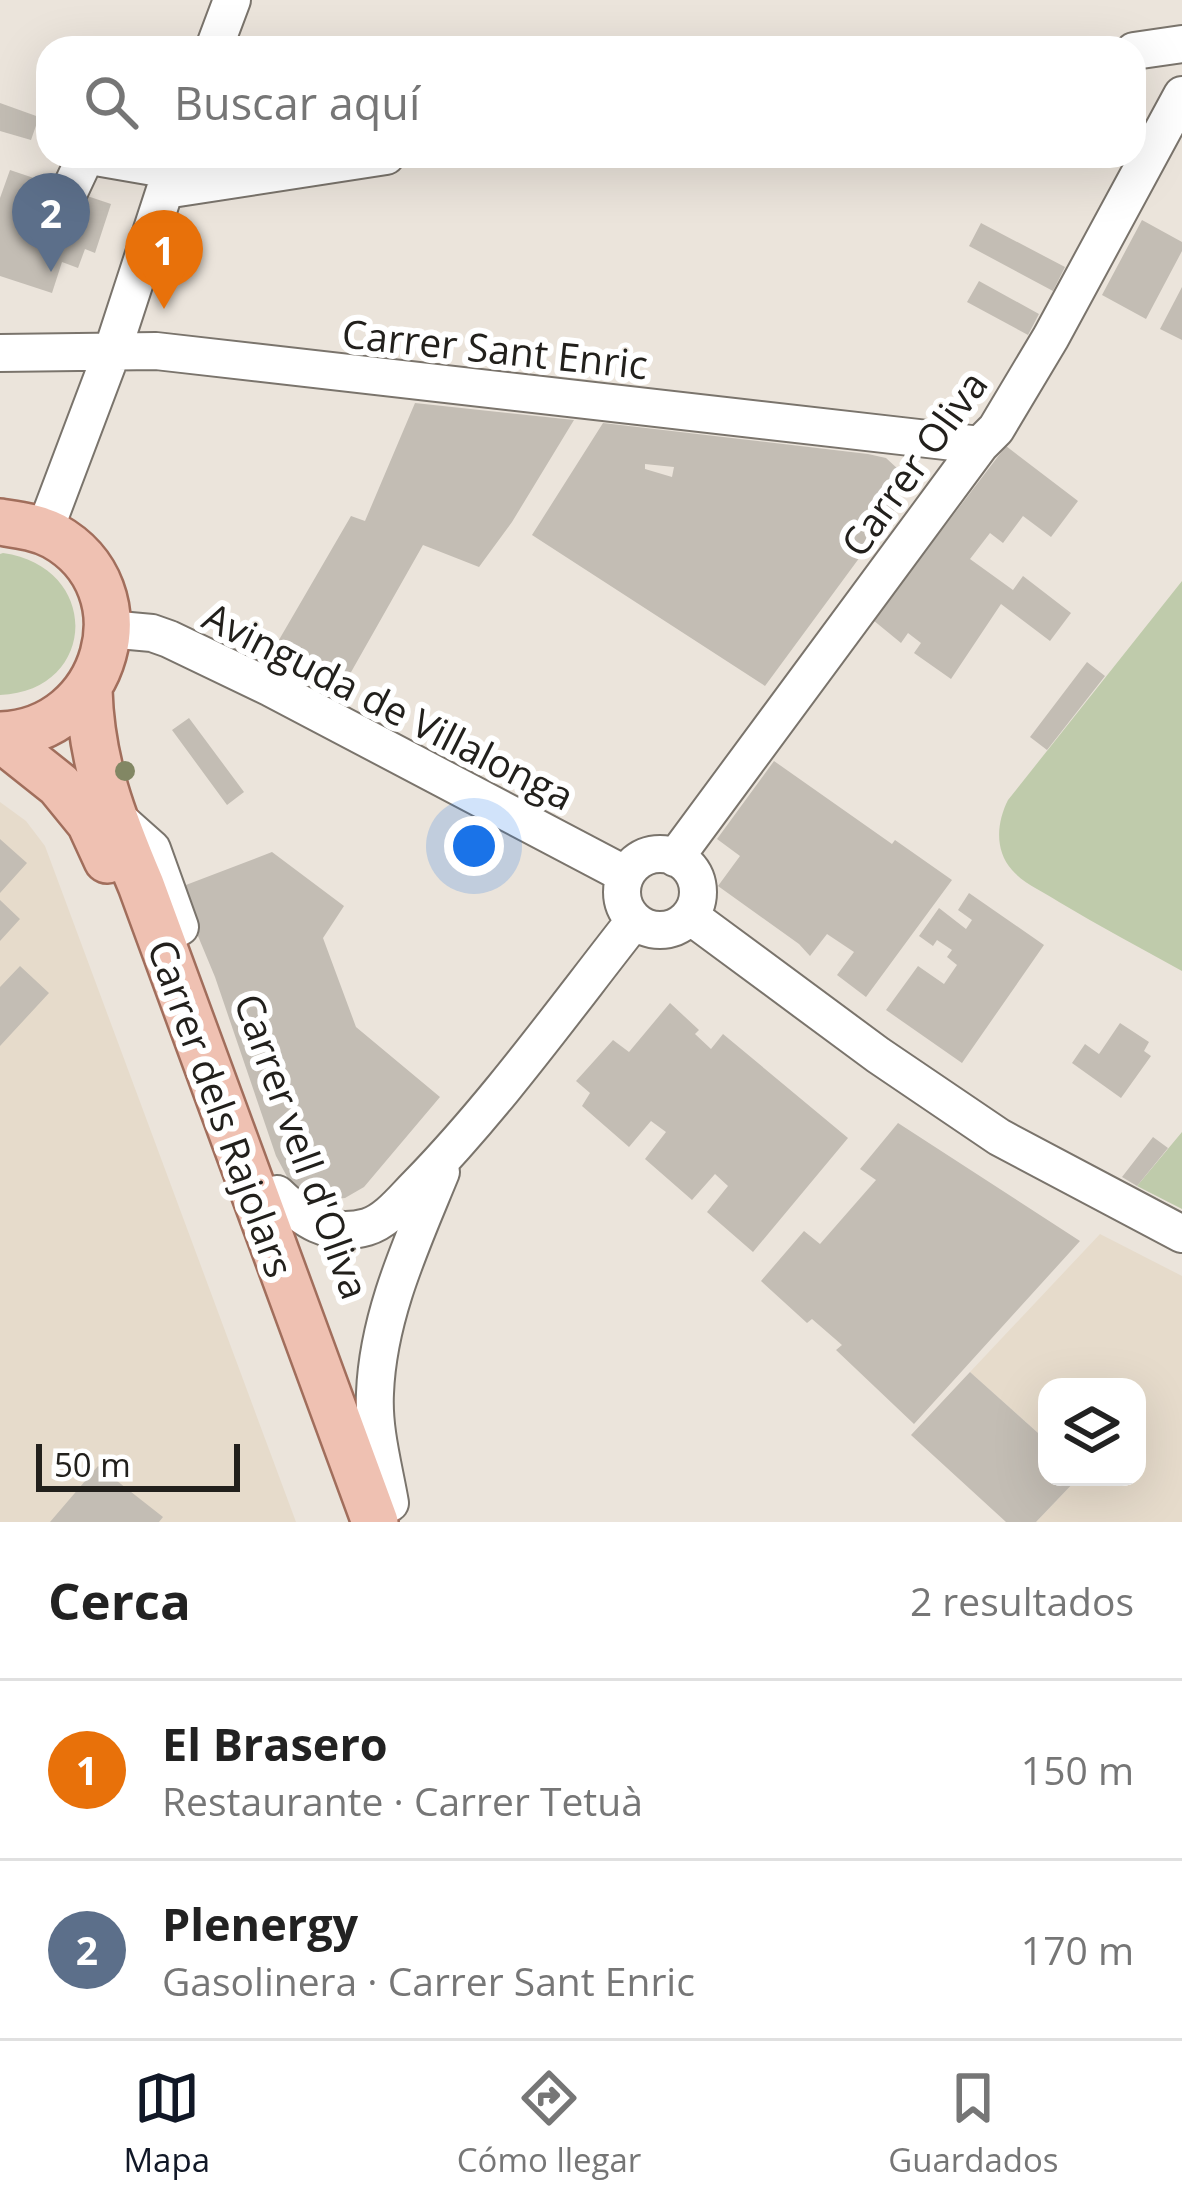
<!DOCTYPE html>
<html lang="es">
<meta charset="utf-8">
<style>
body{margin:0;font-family:"Open Sans",sans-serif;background:#f6f6f6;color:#222}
.controls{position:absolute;right:36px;bottom:36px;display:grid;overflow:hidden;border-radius:24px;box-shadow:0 12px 48px #0002}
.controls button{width:108px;height:108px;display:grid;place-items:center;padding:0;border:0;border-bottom:3px solid #e0e0e0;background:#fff;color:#222;font:60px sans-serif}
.scale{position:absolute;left:36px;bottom:30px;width:204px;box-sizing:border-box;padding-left:12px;border:6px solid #22201c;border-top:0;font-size:33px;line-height:42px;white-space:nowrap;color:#22201c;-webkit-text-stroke:9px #fff;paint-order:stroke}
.you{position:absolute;left:474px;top:846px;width:42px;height:42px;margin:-30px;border:9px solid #fff;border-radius:50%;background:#1a73e8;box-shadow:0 0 0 18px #1a73e833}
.badge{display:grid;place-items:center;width:78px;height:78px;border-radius:50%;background:#111827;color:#fff;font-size:39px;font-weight:700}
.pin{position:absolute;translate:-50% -99px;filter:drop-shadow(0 3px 6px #0008)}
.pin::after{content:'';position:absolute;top:63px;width:42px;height:36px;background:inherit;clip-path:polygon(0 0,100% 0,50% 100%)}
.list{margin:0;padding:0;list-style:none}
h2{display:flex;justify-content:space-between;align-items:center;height:156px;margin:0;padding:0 48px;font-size:51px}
h2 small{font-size:39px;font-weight:400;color:#767676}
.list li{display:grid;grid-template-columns:78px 1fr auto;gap:36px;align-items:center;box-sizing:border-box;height:180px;padding:0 48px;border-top:3px solid #e0e0e0}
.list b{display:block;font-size:45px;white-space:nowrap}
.list p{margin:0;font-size:39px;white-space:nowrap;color:#767676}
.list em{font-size:39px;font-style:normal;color:#767676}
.icon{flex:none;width:66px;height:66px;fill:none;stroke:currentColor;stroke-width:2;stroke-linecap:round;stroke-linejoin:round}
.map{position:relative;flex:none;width:1182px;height:1522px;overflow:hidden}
.search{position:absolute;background:#fff;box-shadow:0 12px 48px #0002;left:36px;right:36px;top:36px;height:132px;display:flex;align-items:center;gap:30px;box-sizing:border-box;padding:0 42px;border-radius:36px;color:#767676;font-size:45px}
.sheet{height:516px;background:#fff}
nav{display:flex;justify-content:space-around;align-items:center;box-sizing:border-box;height:168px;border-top:3px solid #e0e0e0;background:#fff;font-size:33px;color:#767676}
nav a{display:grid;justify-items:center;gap:6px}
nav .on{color:#111827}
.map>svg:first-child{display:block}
</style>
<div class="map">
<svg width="1182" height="1522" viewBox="0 0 1182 1522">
<rect width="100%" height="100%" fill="#ebe4db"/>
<!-- built -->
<path fill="#e6dbcb" d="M0 802 26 821 45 846 296 1522H0Z
M1100 1234 1182 1276V1522H1036L1079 1477H1137V1387H1047V1441L970 1372Z"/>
<!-- green -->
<path fill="#bfcbab" d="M3 553C102 567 98 691 0 695V554Z
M1182 581V971C1141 948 1099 926 1059 902 1044 892 1024 884 1012 870 994 850 997 822 1008 800Z
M1182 1132V1209L1137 1186Z"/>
<!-- building -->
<path fill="#c3bdb4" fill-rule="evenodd" d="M0 103 39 117 31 140 0 131Z
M10 170 111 204 95 253 85 249 78 268 62 262 52 293 0 276V198Z
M1142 220 1182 242V251L1146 319 1102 295Z
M981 223 1065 267 1053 291 969 246Z
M979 281 1039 314 1028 335 967 302Z
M1182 287V340L1160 329Z
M415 403 574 420 512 522 479 567 423 545 346 681 276 645 351 516 365 521Z
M603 423 868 454 886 458 899 470 904 485 899 504 765 686 532 535ZM645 464 674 467 672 477 645 469Z
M1006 446 1078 501 1051 537 1023 516 1003 543 990 533 970 559 1013 590 1023 576 1071 613 1050 641 1001 604 951 679 914 653 921 643 908 633 901 643 873 620Z
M1087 662 1105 676 1047 750 1030 737Z
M189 718 244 792 227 805 172 730Z
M774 761 892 844 895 840 952 880 866 997 837 975 854 952 827 934 810 956 799 944 718 886 740 856 717 839Z
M0 839 27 863 0 893Z
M272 852 344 906 323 938 356 1027 440 1097 364 1187 345 1198 320 1200 307 1196 292 1186 276 1156 215 977 178 888Z
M969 893 1044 945 962 1063 886 1010 918 966 944 984 957 965 947 957 952 950 937 940 933 946 919 936 939 908 966 929 972 920 958 910Z
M0 900 20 919 0 941Z
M20 966 49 993 0 1046V987Z
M670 1003 699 1030 695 1034 711 1049 723 1034 848 1138 753 1252 707 1212 728 1186 715 1174 692 1200 645 1159 666 1132 651 1121 629 1147 582 1106 590 1093 576 1081 613 1040 629 1052Z
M1120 1023 1149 1042 1144 1051 1151 1056 1121 1098 1072 1063 1085 1044 1099 1054Z
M898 1123 1080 1241 914 1424 836 1350 842 1345 812 1319 807 1323 761 1281 804 1231 820 1244 876 1180 860 1169Z
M1153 1137 1168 1148 1137 1186 1122 1177Z
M970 1372 1047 1441V1477H1079L1036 1522H1006L911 1435Z
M98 1466 163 1517 159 1522H50Z"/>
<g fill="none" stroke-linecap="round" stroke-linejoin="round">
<!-- minor casing -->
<g stroke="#7a746c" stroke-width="40">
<path id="minor" d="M214 48 232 0
M1134 51 1182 44
M90 156 171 170
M70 190 86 156
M165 190 386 156
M0 353 156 351 980 445
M44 532 112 352 176 156
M108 629 152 633 169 639 271 688 626 875
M116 817 152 849 180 927
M622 892a38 38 0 1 1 76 0a38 38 0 1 1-76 0Z
M675 858 980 445 996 429 1051 337 1182 95
M690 916 878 1055 999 1137 1182 1234
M277 1194C303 1219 328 1238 367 1227 387 1221 403 1200 417 1186 496 1105 564 1010 634 921
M390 1503C384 1468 373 1430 375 1393 378 1315 412 1243 441 1172"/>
</g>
<!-- major casing -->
<g stroke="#a16e5c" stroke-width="50">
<path id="major" d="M0 522C19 525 37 527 54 536 149 589 108 732 0 735
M89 690C91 762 113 819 141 885L375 1522
M0 738 59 785 90 823 107 860"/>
</g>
<!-- minor -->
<use href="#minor" stroke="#fff" stroke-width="36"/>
<!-- major -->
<use href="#major" stroke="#efc1b2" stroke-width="45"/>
</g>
<!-- trees -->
<circle fill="#828764" cx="125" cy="771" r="10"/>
<g text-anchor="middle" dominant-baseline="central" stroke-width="12" stroke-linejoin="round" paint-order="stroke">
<!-- street labels -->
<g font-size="39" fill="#22201c" stroke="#fff">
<text transform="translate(495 348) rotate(6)">Carrer Sant Enric</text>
<text transform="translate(913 463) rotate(-54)">Carrer Oliva</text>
<text transform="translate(389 705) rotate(27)">Avinguda de Villalonga</text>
<text transform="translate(222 1108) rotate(70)">Carrer dels Rajolars</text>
<text transform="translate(303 1146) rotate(70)">Carrer vell d'Oliva</text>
</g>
</g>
</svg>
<div class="controls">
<button><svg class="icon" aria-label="layers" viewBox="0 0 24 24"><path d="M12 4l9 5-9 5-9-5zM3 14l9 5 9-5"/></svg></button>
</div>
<div class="scale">50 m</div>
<div class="you"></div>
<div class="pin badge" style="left:164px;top:309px;background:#e8710a">1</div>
<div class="pin badge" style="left:51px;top:272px;background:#5c6f8a">2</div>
<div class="search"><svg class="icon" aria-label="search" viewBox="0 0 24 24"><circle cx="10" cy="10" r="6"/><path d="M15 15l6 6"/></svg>Buscar aquí</div>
</div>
<section class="sheet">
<h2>Cerca<small>2 resultados</small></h2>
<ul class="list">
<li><span class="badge" style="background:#e8710a">1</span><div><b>El Brasero</b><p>Restaurante · Carrer Tetuà</p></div><em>150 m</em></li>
<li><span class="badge" style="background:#5c6f8a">2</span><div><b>Plenergy</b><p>Gasolinera · Carrer Sant Enric</p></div><em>170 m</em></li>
</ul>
</section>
<nav>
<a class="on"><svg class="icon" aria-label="map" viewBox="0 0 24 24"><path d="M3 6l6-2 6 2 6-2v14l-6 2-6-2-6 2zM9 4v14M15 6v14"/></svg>Mapa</a>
<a><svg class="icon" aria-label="directions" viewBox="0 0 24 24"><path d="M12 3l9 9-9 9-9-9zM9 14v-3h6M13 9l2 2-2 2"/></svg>Cómo llegar</a>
<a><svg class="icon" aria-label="saved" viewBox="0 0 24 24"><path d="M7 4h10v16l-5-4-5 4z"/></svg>Guardados</a>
</nav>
